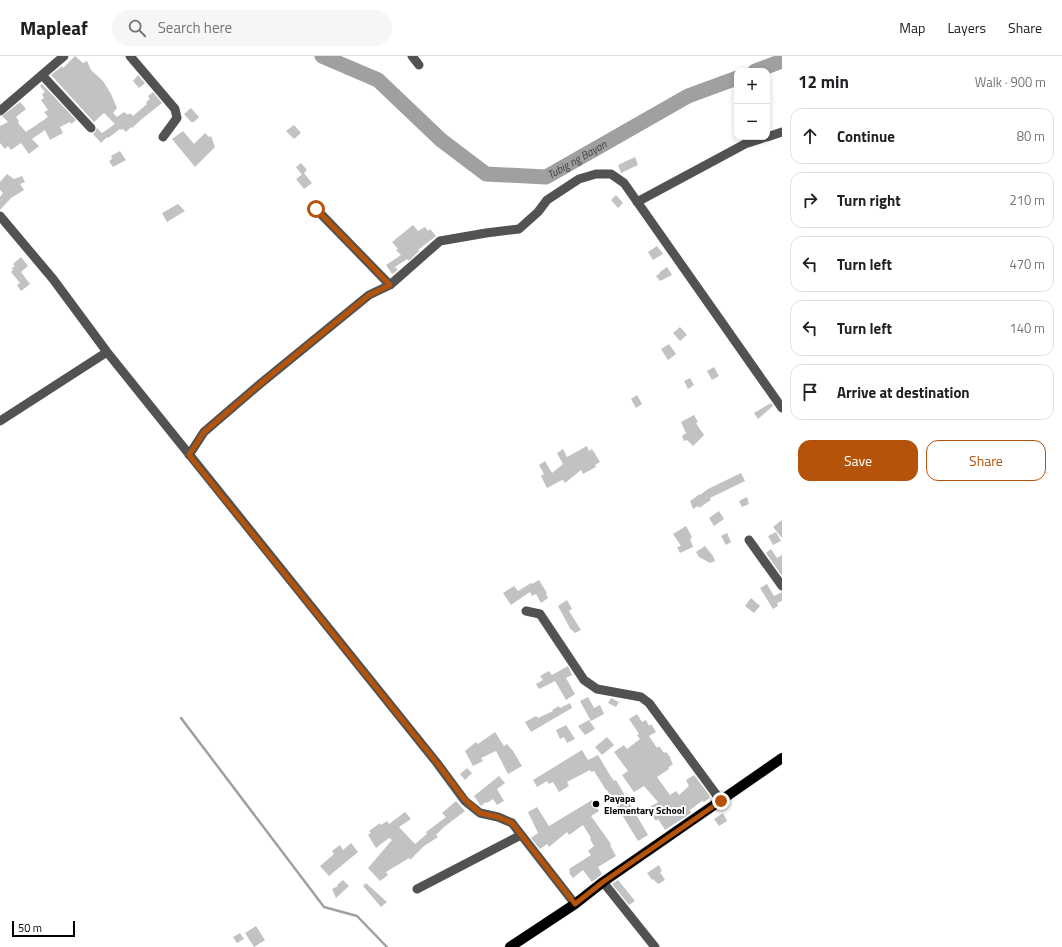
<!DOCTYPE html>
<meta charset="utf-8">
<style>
body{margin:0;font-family:"Titillium Web",sans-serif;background:#f6f6f6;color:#202124}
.controls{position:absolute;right:12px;top:12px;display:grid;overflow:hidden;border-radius:8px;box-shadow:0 2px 6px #0003}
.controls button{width:36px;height:36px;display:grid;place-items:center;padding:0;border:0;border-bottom:1px solid #e0e0e0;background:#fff;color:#202124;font:20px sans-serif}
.scale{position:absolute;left:12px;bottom:10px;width:63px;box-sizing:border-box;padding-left:4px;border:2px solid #000;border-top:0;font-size:11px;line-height:14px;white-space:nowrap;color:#000;-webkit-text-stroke:3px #fff;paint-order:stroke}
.stop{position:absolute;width:12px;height:12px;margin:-9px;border:3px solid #b45309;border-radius:50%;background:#fff}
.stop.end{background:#b45309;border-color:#fff;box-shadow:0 1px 4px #0008}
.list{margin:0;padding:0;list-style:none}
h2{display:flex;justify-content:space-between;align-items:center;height:52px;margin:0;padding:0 16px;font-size:17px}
h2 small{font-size:13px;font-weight:400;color:#757577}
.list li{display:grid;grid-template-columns:26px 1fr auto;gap:12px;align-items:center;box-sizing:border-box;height:56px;margin:0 8px 8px;padding:0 8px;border:1px solid #e0e0e0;border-radius:12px}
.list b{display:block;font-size:15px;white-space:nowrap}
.list em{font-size:13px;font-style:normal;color:#757577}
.actions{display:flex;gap:8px;padding:12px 16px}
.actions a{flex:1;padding:9px 0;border:1px solid #b45309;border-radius:12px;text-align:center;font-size:14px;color:#b45309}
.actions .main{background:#b45309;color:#fff}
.icon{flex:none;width:22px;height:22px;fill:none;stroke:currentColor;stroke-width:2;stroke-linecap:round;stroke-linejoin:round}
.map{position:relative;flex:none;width:782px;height:891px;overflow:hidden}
header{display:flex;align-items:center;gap:24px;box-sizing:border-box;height:56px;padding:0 20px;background:#fff;border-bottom:1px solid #e0e0e0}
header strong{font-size:19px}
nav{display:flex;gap:22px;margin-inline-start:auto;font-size:14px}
.search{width:280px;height:36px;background:#f6f6f6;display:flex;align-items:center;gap:10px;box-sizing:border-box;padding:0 14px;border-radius:22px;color:#757577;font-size:15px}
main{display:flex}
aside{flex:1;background:#fff}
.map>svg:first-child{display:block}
</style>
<header>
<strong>Mapleaf</strong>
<div class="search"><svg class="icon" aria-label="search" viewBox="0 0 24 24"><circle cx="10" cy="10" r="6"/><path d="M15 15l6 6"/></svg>Search here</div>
<nav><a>Map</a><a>Layers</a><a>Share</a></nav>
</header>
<main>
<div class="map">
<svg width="782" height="891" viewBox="0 0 782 891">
<rect width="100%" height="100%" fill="#fff"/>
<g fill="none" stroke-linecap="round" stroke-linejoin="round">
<!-- stream -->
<path stroke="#a0a0a0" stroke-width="2.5" d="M181 662 324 851 357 860 387 891"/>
<!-- river -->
<g stroke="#a0a0a0" stroke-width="15">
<path id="s1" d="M322 0 378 24 441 84 486 118 546 121 688 40 737 22"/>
<path d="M755 15 782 5"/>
</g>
</g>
<!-- building -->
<path fill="#c2c2c2" d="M75 0 83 7 87 5 91 14 103 25 111 38 117 52 113 57 117 61 124 56 128 59 130 57 133 60 147 48 146 46 150 43 148 40 153 36 162 47 143 62 132 72 131 71 126 76 123 73 121 74 120 73 108 82 107 81 101 87 93 78 95 76 97 72 102 77 115 68 104 57 94 66 51 19 62 10 63 12Z
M138 19 145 27 139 32 133 25Z
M42 28 76 64 71 68 70 66 60 71 63 77 50 84 45 74 32 83 39 90 29 98 21 87 11 94 8 90 5 93 0 87V70L8 66 2 60 15 50 20 46 26 53 16 61 19 65 18 67 26 76 48 61 44 56 48 54 41 44 44 42 42 38 45 36 40 30Z
M191 52 199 61 194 66H191L184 58Z
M294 69 301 77 294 83 286 75Z
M183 75 194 88 205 77 209 81 211 80 215 91 195 111 172 83Z
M120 95 126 104 113 111 109 105 112 103 111 100Z
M635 101 638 109 621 117 618 109Z
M301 107 307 114 302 119 296 111Z
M304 117 312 127 304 133 296 123Z
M7 118 14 123 22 120 25 126 20 128 24 134 11 142 0 154V141L3 137 0 134V126Z
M616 139 623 147 618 152 611 144Z
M178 148 185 155 167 166 162 157Z
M413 169 418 175 425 171 428 175 430 173 436 180 418 194 419 195 409 205 407 203 395 211 398 214 392 218 386 209 401 199 396 194 398 193 392 186Z
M657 190 663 198 653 204 648 196Z
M21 201 28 210 21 216 30 228 21 235 17 229 20 227 11 216 13 214 12 212 15 210 13 208Z
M667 211 672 219 660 225 656 220 660 217V216Z
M680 271 687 279 680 285 673 277Z
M669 288 676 298 668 304 661 293Z
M714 311 719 320 712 324 707 315Z
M690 322 694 329 688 333 684 325Z
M637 339 642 348 636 352 631 343Z
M771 347 773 350 758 363 754 357Z
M694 359 698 366 696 367 704 379 693 390 687 384 684 385 682 380 686 377 681 366Z
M587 390 589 395 592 393 600 406 595 409 596 411 583 418 581 414 565 427 563 424H562L547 432 541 420 544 418 539 409 545 405 552 417 563 408 557 397 563 393 567 401Z
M741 417 745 425 710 442 711 444 699 452 698 450 693 453 690 445 700 438V439L708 433Z
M747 441 749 448 742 451 739 445Z
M719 455 724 463 714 470 709 462Z
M782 464V482L773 471Z
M686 470 692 481 690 483 693 491 680 497 677 491 681 490 673 478Z
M776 476 781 485 773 489 768 480Z
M727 477 731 486 726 489 721 480Z
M705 490 713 500 715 505 710 507 699 501 696 496Z
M771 493 777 502 782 499V520L766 497Z
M539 524 547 537 546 538 548 542 541 547 536 538 532 540 530 536 511 549 503 537 514 530 518 535 531 527 532 528Z
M767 528 774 540 782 536V545L777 547 778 550 773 553 760 532Z
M751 542 760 550 754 557 745 550Z
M567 544 572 553 569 555 581 574 575 577 572 574H571L558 550Z
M568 610 572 619 566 622 575 638 566 644 555 625 539 633 536 628 543 624 540 620 549 615 552 619Z
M588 641 594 652 600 649 604 658 591 665 580 645Z
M611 642 619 646 616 651 608 647Z
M570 647 572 652 531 676 525 666 536 660 538 662 553 655 552 654 559 650 560 652Z
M637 658 642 666 646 664 649 670 651 668 656 676 649 680 657 692 659 690 664 697 666 696 671 702H670L673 708 668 712 669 713 657 721 670 739 676 735 679 739 689 730 686 724 694 719 710 740 709 741 710 742 704 746 702 745 690 754 691 757 665 774 658 763 656 765 647 753 658 746 644 730 634 736 622 719 628 715 614 696 624 689 627 693 640 683 637 679 639 678 629 663Z
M589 664 595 673 585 679 578 670Z
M566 669 575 683 567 687 564 681 560 683 556 674Z
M495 676 504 690 507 688 513 695 522 710 508 718 496 695 481 702 483 705 473 710 465 695 476 686 478 688Z
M607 681 614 689 602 699 595 691Z
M582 694 588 704 598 699 611 721 614 725 616 724 648 779 638 785 607 734H606L594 715 591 716 590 714 567 726 569 730 559 736 553 726 549 728 547 725 537 731 533 724Z
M467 712 472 717 465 724 460 718Z
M499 720 505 727 497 733 504 745 497 749 493 743 487 747 486 746 481 750 474 740Z
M592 744 599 755 591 760 611 788 610 789 616 800 598 811 602 818 592 826 583 814 573 822 569 817 570 816 569 813 591 799 588 795 594 790 590 783 591 782 583 769 569 779 567 776 549 791 547 788 540 793 531 782 538 777 528 756 537 751 549 770Z
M456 745 465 755 444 771 436 779 438 781 424 790 410 804 409 802 386 816 388 819 380 825 368 812 392 784 389 782 376 792 368 779 371 777 369 775 380 767 381 769 387 765 389 768 405 756 411 763 399 771 415 788 427 778 426 776 446 761 442 757Z
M723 757 727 765 719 770 714 763Z
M351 787 358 796 329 820 320 810 334 798 332 795 340 789 343 794Z
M659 809 662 815 660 816 665 824 658 828 653 823 652 824 647 817Z
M343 824 349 830 336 842 332 833 338 830 337 829Z
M618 824 635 845 629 849 612 828Z
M366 827 387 846 381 851 363 830Z
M256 870 265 884 254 891 245 877Z
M240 877 244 883 237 887 233 881Z"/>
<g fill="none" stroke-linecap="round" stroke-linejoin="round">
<!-- major casing -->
<g stroke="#dbdbdb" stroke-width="11">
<path id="major" d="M510 891 575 848 603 826 782 702"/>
</g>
<!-- minor -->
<path stroke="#525252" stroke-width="9" d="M130 0 175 53 177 62 163 81
M412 0 419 9
M42 19 91 72
M0 55 64 0
M767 81 782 76
M637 146 745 88 766 81
M316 153 390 229
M0 160 53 223 107 296 437 707 465 745 480 757 498 761 512 767 575 848
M0 365 107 296
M189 399 204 376 260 328 369 239 390 229 440 185 486 177 519 173 538 156 547 144 579 123 596 118H611L624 127 782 352
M749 484 782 530
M526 555 540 558 584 624 597 633 641 641 649 647 721 745
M603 826 655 891
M417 833 521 779"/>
<!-- major -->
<use href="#major" stroke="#000" stroke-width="10"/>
</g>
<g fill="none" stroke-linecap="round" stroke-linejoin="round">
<!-- route -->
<path stroke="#b45309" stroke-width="5" d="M316 153 390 229 369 239 260 328 204 376 189 399 437 707 465 744 480 757 498 761 512 767 575 848 603 826 721 745"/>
</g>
<!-- markers -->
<circle fill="#000" stroke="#fff" stroke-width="1.5" cx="596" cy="748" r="4"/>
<g text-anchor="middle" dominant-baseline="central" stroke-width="4" stroke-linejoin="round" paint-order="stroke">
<!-- poi labels -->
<g font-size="10" font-weight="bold" fill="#000" stroke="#fff" text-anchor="start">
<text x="604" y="742">Payapa<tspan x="604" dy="12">Elementary School</tspan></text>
</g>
<!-- water labels -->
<g font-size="11" font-style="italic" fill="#414141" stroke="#fff">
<text stroke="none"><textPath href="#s1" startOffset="300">Tubig ng Bayan</textPath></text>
</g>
</g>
</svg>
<div class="controls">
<button>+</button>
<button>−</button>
</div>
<div class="scale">50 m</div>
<div class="stop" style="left:316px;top:153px"></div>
<div class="stop end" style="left:721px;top:745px"></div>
</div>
<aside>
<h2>12 min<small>Walk · 900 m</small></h2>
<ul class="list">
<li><svg class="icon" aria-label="ahead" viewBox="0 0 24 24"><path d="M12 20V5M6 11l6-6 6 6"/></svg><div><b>Continue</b></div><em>80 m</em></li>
<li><svg class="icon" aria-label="right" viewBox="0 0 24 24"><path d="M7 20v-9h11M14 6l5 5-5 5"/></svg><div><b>Turn right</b></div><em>210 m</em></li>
<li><svg class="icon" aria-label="left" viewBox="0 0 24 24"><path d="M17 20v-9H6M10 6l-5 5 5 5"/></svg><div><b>Turn left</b></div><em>470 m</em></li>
<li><svg class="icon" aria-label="left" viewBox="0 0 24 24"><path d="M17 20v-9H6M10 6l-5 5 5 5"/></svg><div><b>Turn left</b></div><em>140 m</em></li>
<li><svg class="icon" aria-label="arrive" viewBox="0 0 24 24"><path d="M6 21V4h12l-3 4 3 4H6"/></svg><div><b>Arrive at destination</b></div></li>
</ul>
<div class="actions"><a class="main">Save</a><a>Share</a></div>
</aside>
</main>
